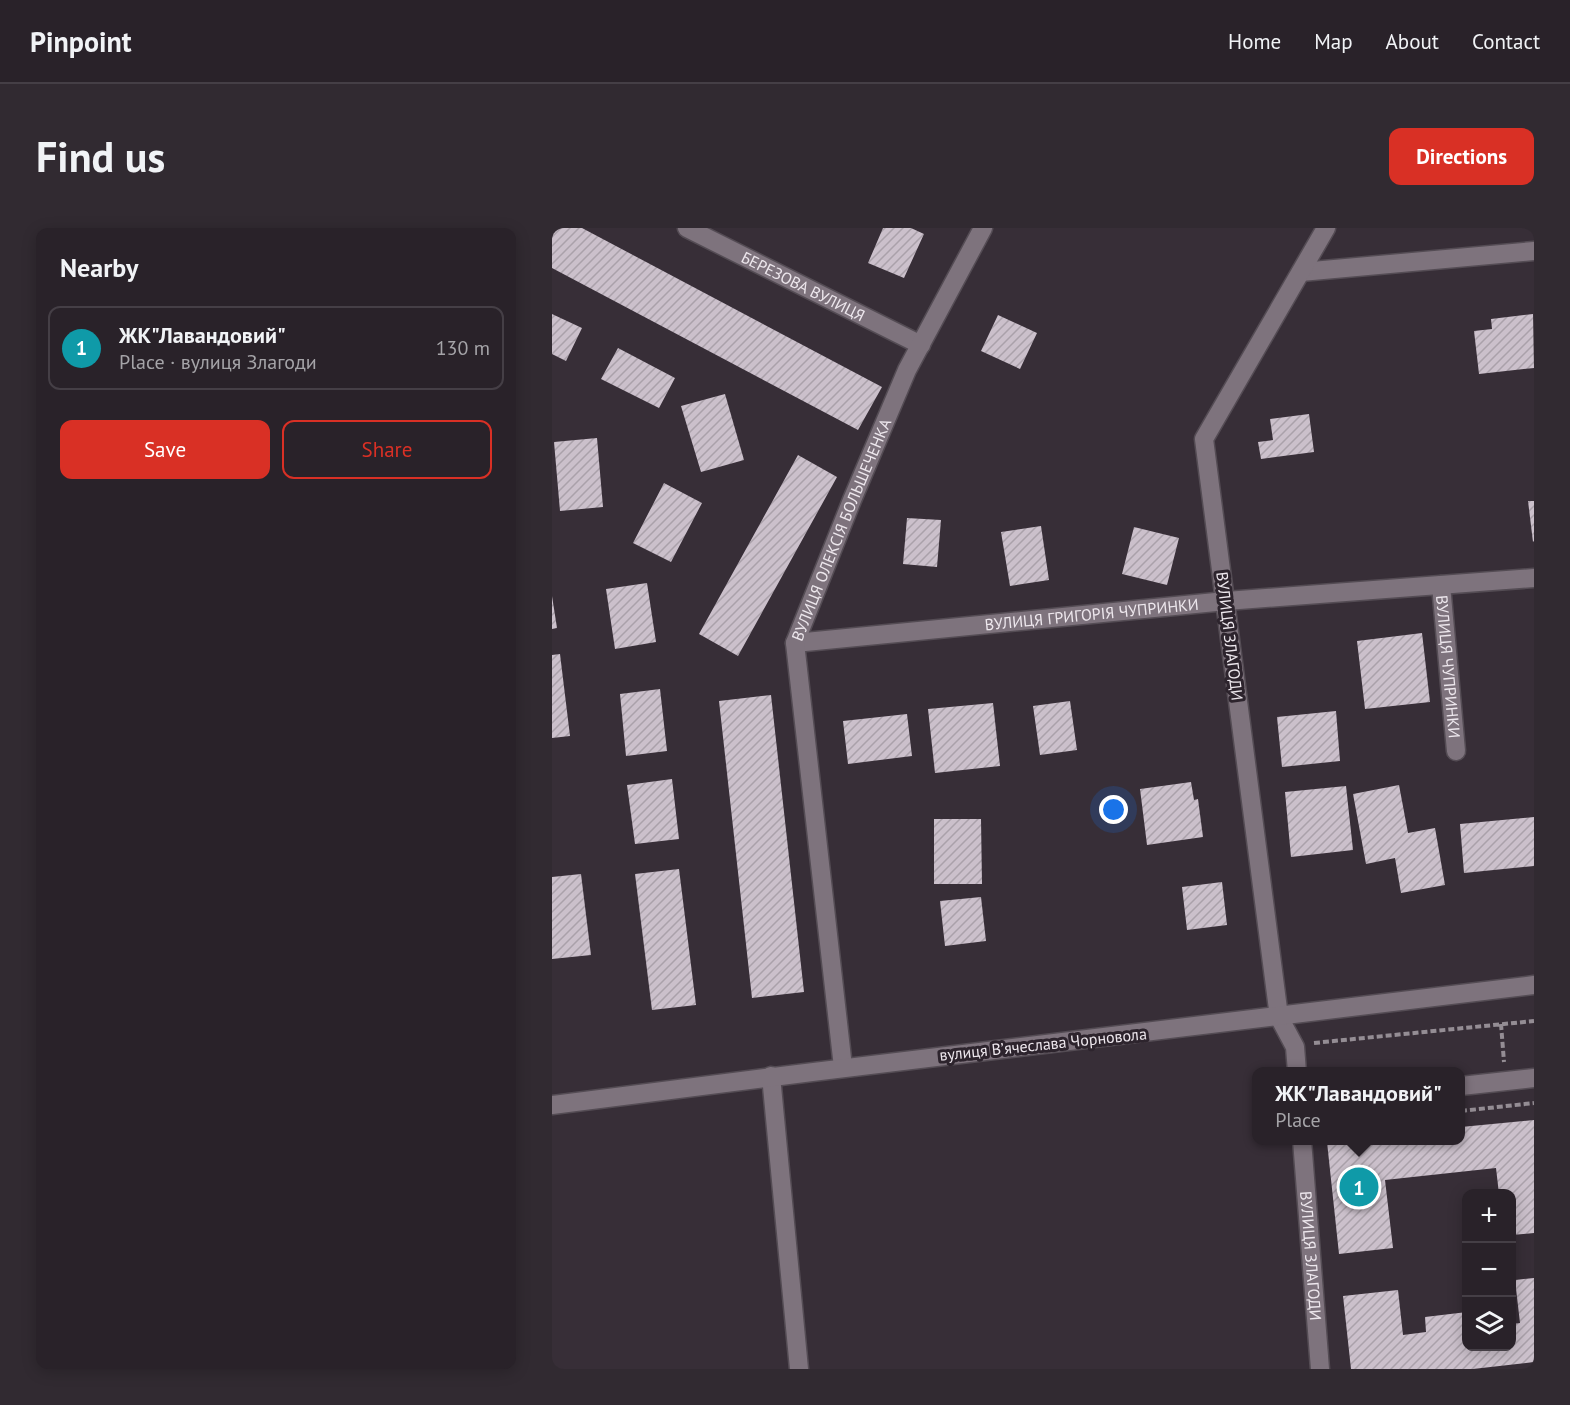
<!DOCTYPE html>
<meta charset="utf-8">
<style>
body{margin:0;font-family:"PT Sans",sans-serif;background:#312a31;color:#f1f3f6}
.controls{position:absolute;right:18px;bottom:18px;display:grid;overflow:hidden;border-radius:12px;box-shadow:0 3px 15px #0003}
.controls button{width:54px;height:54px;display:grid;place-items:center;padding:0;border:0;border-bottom:2px solid #453f46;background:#292229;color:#f1f3f6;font:30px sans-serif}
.you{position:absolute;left:562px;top:582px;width:21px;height:21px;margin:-15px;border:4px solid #fff;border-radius:50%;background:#1a73e8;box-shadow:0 0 0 9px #1a73e833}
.badge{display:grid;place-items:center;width:39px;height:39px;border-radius:50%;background:#d93025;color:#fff;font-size:20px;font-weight:700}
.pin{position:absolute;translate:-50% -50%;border:3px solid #fff;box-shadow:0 2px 6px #0006}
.popup{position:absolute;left:700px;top:839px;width:213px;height:78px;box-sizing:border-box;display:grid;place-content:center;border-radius:12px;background:#292229;filter:drop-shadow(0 2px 4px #0005);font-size:20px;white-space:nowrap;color:#a5a4a8}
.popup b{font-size:22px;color:#f1f3f6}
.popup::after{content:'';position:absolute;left:50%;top:100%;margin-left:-12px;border:12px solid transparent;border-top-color:#292229}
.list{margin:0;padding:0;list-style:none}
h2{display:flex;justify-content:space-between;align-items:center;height:78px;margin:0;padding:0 24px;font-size:26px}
h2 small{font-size:20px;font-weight:400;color:#a5a4a8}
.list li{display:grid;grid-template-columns:39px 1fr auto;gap:18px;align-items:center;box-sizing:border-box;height:84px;margin:0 12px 12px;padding:0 12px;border:2px solid #453f46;border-radius:12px}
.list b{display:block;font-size:22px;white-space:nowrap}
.list p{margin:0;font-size:20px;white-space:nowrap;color:#a5a4a8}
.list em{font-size:20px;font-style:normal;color:#a5a4a8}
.actions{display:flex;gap:12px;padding:18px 24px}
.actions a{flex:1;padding:14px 0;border:2px solid #d93025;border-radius:12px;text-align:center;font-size:21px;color:#d93025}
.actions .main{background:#d93025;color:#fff}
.icon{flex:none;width:33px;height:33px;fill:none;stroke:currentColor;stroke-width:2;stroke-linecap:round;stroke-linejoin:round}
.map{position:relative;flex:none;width:982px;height:1141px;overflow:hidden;border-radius:12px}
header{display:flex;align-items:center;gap:36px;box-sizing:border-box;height:84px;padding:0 30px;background:#292229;border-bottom:2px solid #453f46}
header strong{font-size:28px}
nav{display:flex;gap:33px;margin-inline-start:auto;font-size:21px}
.intro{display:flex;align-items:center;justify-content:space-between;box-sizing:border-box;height:144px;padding:0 36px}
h1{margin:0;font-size:42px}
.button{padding:15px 27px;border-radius:12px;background:#d93025;color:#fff;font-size:21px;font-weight:700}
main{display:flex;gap:36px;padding:0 36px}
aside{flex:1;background:#292229;border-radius:12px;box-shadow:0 3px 15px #0003}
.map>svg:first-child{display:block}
</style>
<header>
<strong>Pinpoint</strong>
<nav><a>Home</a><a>Map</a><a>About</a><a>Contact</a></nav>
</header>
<div class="intro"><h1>Find us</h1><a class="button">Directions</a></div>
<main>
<aside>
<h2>Nearby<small></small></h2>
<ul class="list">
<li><span class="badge" style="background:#0f9aa8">1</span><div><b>ЖК&quot;Лавандовий&quot;</b><p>Place · вулиця Злагоди</p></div><em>130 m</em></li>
</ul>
<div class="actions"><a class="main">Save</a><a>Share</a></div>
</aside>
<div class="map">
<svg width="982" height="1141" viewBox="0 0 982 1141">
<defs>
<pattern id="building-hatch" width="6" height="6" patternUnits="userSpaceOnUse" patternTransform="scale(1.5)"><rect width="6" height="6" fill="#cbc0cb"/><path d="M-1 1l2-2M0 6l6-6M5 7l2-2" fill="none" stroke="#aaa1aa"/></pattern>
</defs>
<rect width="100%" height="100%" fill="#372e37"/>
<!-- building -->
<path fill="url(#building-hatch)" d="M0 0H30L330 159 306 202 0 40Z
M331 0H359L372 6 352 50 316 35Z
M0 86 30 100 14 133 0 126Z
M981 86 982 140 927 146 922 103 940 101 939 91Z
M446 87 485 105 468 141 429 123Z
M66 120 123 150 107 180 49 151Z
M173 166 192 232 149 244 129 178Z
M757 186 762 224 709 231 706 214 721 212 718 191Z
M45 210 51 279 8 283 2 214Z
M246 227 285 249 186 428 147 406Z
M112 255 150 275 119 334 81 315Z
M976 273H982V313L981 314Z
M355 290 389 292 385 339 351 336Z
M489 298 497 352 458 358 449 304Z
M582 299 627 310 615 357 570 346Z
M95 355 104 414 63 421 54 361Z
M0 368 5 400 0 401Z
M870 405 878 474 813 481 805 413Z
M8 426 18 508 0 510V427Z
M108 461 115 523 74 528 68 466Z
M219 467 252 764 200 770 167 473Z
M518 473 525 522 488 527 481 478Z
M441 475 448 538 383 545 376 481Z
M784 483 788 533 730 539 725 489Z
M355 486 360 528 296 536 291 493Z
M120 551 127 611 83 616 75 557Z
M639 554 642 572 646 571 651 609 595 617 588 561Z
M847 557 856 605 883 600 893 657 849 665 843 630 814 636 801 566Z
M794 558 801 622 739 629 733 564Z
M982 589V638L912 645 908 596Z
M382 591H429L430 656H382Z
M127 641 144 777 100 782 83 646Z
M29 646 39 727 0 731V649Z
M670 654 675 697 635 702 630 659Z
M429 669 434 713 393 718 388 673Z
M982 892V1005L960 1007V966H947L944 940 833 952 841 1020 787 1026 775 914 909 912V899Z
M982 1050V1134L921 1141H799L791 1068 846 1062 851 1107 874 1104 873 1089 915 1084V1119H960V1096L968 1095 963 1052Z"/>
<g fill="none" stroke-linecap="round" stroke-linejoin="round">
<!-- minor casing -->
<g stroke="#544c54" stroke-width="21">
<g id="minor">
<path id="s1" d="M135 0 369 117"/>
<path d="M749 44 982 23"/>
<path id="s2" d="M889 357 904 523"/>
<path id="s3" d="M243 415 674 373 982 350"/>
<path id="s4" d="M291 839 243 415 300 272 355 142 431 0"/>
<path d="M745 844 743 819 727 789 652 211 774 0"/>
<path d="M219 848 247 1141"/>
<path d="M909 858 982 850"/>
<path d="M0 877C327 834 655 798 982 757"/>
<path id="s5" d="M750 912 768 1141"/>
</g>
</g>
<!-- path -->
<path stroke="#948d94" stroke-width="4" stroke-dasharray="6 3" stroke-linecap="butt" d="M949 796 952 834
M762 815 982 793
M909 883 982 875"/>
<!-- minor -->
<use href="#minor" stroke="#7e737d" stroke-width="18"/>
</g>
<g text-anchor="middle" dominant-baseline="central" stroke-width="6" stroke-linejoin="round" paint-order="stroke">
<!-- street labels -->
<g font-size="16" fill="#ede7ed" stroke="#2d242d">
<text stroke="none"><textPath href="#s1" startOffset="130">БЕРЕЗОВА ВУЛИЦЯ</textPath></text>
<text stroke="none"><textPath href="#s4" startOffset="549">ВУЛИЦЯ ОЛЕКСІЯ БОЛЬШЕЧЕНКА</textPath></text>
<text stroke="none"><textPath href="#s3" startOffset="298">ВУЛИЦЯ ГРИГОРІЯ ЧУПРИНКИ</textPath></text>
<text transform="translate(678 408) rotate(83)">ВУЛИЦЯ ЗЛАГОДИ</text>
<text stroke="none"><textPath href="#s2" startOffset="82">ВУЛИЦЯ ЧУПРИНКИ</textPath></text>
<text transform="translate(491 816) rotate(-6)">вулиця Вʼячеслава Чорновола</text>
<text stroke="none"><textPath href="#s5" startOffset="116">ВУЛИЦЯ ЗЛАГОДИ</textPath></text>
</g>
</g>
</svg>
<div class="controls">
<button>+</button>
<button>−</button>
<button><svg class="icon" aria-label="layers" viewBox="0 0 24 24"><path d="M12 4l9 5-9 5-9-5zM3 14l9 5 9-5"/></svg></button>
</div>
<div class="you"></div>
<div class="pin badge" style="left:807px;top:959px;background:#0f9aa8">1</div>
<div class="popup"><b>ЖК&quot;Лавандовий&quot;</b>Place</div>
</div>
</main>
